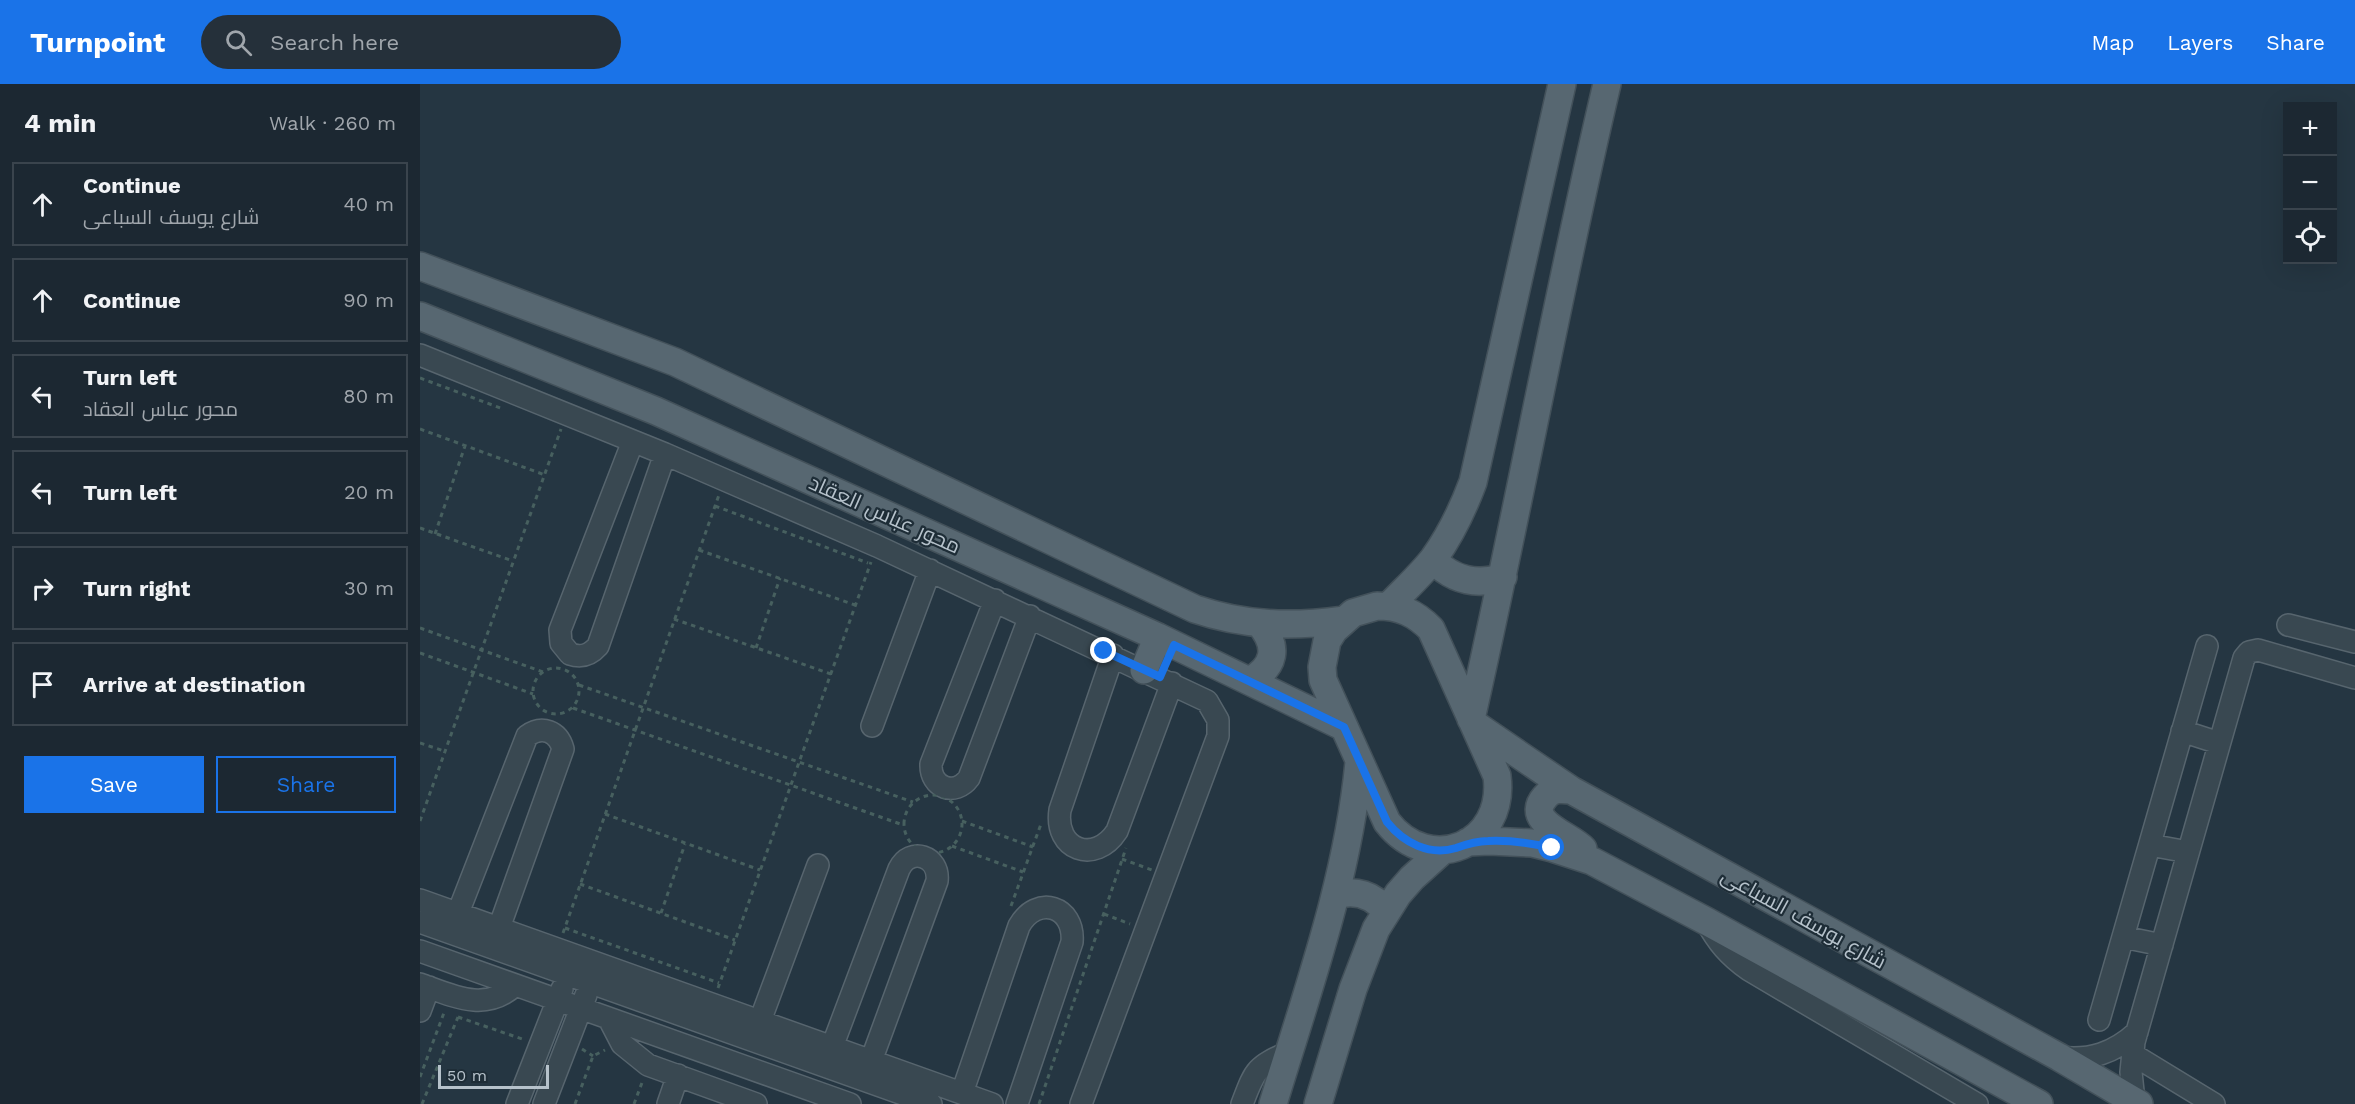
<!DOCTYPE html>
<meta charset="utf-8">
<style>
body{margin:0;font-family:"Work Sans",Cairo,sans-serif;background:#25303a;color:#f1f3f6}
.controls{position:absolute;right:18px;top:18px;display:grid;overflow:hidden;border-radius:0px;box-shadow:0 6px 24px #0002}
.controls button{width:54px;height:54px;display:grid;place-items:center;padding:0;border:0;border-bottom:2px solid #3a444d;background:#1c2832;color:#f1f3f6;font:30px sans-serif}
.scale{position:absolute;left:18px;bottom:15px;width:111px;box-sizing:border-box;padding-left:6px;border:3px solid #b6c2cb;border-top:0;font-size:16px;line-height:21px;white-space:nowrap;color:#b6c2cb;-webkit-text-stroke:4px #1e2d37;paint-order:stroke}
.stop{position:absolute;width:18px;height:18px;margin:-14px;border:4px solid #1a73e8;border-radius:50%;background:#fff}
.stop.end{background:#1a73e8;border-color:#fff;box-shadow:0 2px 6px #0008}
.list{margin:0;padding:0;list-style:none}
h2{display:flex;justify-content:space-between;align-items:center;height:78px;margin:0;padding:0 24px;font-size:26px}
h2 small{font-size:20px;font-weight:400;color:#a0a6ac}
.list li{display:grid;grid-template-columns:39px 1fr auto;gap:18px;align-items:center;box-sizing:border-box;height:84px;margin:0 12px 12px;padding:0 12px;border:2px solid #3a444d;border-radius:0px}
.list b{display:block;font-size:22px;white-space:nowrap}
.list p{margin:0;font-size:20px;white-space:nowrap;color:#a0a6ac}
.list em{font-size:20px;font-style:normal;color:#a0a6ac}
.actions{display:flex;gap:12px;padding:18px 24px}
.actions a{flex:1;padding:14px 0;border:2px solid #1a73e8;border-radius:0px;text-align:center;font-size:21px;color:#1a73e8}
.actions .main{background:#1a73e8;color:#fff}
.icon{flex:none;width:33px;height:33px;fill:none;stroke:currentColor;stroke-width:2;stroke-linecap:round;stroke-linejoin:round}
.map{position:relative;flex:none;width:1935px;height:1020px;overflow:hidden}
header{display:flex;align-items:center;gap:36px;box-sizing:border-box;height:84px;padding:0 30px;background:#1a73e8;color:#fff}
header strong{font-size:28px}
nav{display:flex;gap:33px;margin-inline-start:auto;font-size:21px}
.search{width:420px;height:54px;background:#25303a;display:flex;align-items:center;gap:15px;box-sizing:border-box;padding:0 21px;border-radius:33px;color:#a0a6ac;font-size:22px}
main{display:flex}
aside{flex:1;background:#1c2832}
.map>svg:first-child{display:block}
</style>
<header>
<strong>Turnpoint</strong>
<div class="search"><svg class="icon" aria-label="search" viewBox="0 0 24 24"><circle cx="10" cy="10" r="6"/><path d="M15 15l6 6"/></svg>Search here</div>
<nav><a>Map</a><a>Layers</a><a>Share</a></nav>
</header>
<main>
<aside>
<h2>4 min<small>Walk · 260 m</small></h2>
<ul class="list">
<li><svg class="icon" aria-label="ahead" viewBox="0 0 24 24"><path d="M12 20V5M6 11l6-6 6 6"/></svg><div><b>Continue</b><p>شارع يوسف السباعى</p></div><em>40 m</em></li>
<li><svg class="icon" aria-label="ahead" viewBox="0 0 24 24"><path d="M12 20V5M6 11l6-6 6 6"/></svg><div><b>Continue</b></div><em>90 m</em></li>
<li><svg class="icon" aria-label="left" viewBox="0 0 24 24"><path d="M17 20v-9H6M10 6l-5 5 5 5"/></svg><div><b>Turn left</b><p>محور عباس العقاد</p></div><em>80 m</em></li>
<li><svg class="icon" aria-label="left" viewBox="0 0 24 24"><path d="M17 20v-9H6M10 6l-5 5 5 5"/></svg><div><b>Turn left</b></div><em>20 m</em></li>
<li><svg class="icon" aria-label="right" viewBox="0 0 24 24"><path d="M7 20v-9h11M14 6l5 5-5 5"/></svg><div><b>Turn right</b></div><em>30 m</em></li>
<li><svg class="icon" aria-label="arrive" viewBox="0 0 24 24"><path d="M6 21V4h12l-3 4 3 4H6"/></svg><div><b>Arrive at destination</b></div></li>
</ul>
<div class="actions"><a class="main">Save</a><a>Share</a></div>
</aside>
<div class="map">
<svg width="1935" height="1020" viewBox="0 0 1935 1020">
<rect width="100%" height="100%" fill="#253642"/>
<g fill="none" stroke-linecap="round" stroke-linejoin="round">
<!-- minor casing -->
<g stroke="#57656e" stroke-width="24">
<path id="minor" d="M0 271 245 370 457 462 787 617 798 636V652L661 1020
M213 357 140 546 141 559 150 570C162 574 170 571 178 562L245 370
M575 516 511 680C510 704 535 713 549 694L610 532
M1868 541 1935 558
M693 571 640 726C634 766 675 781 697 747L752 599
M452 642 510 486
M1762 647 1799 659
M1730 761 1768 768
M0 816 572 1020
M38 829 107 652C122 641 138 647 143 665L79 844
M1286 837C1297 858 1309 872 1329 886L1557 1020
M0 838 511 1020
M1703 853 1742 861
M0 867 430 1020
M0 900C33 912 66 929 95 901
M0 927 9 903
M189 935 202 960 228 981 336 1020
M1679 936 1787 562
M340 937 398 781
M412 963 479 785C490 762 520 772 517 797L451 977
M1712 970 1794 1020
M1639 973C1670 977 1694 969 1717 948
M542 1009 599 842C617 810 655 822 652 858L597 1020
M1714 1017 1711 988 1714 958 1824 574 1829 568 1838 566 1935 594
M97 1020 142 905
M124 1020 166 911
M248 1020 258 991
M822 1020C835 986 835 983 869 968"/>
</g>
<!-- major casing -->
<g stroke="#43515a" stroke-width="30">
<path id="major" d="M0 182 255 278 775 525C825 542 872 543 923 536
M0 232 236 327 738 553 924 643
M1013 476C1033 496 1056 502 1083 493
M957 522C980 522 995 529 1011 545L1077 692C1086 761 1010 793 967 738L903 596 902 583 907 557 914 546 933 529Z
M969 522C984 506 1001 491 1014 474 1031 450 1043 425 1053 398L1142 0
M724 586 738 553
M830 597C855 582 859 563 840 540
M1051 635C1099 424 1137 211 1187 0
M1054 640 1151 706 1639 973 1719 1020
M1151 706C1141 705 1132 704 1125 713 1103 738 1150 751 1163 765
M1048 758 1069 757 1112 759 1132 764 1172 777 1286 837 1619 1020
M916 811C936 805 953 811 966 827
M853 1020C887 908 928 795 939 678
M898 1020 933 905 956 845 978 810 992 794 1023 766"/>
</g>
<!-- path -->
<path stroke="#47605f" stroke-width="3" stroke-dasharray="4.5 4.5" stroke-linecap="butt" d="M0 294 83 325
M0 345 125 391
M295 422 448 479
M0 444 93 477
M15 450 45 362
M279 466 435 521
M254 535 411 590
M0 544 123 588
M336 564 360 494
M0 569 113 610
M113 607a23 23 0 1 1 46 0a23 23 0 1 1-46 0Z
M159 601 493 718
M153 624 483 741
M0 659 24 667
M484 740a29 29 0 1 1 58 0a29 29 0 1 1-58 0Z
M185 730 340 786
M0 737 141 345
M542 737 613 763
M532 762 603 788
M702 775 732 786
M160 800 315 856
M591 822 621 740
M241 829 265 760
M684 830 710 840
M145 844 299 899
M143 849 299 411
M298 904 451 478
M38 933 105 956
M162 965 173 972
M0 993 25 926
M2 1020 38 933
M155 1020 173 972 185 966
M214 1020 223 996
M619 1020 706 764"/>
<!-- minor -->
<use href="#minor" stroke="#394851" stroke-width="21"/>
<!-- major -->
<use href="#major" stroke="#576771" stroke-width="27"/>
</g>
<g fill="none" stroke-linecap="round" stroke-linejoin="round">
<!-- route -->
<path stroke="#1a73e8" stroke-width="8" d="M684 567 740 593 754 561 924 643 967 738C984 759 1009 772 1036 764 1047 760 1056 757 1068 757 1090 756 1111 759 1132 764"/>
</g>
<g text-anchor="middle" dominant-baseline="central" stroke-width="4.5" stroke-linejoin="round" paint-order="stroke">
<!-- street labels -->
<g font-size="21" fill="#b6c2cb" stroke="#1e2d37">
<text transform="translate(465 430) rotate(24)">محور عباس العقاد</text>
<text transform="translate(1384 834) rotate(29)">شارع يوسف السباعى</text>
</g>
</g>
</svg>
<div class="controls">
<button>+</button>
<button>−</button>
<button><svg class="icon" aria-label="locate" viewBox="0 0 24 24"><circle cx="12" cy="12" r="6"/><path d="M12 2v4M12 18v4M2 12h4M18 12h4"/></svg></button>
</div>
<div class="scale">50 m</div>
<div class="stop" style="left:1132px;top:764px"></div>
<div class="stop end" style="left:684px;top:567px"></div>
</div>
</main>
